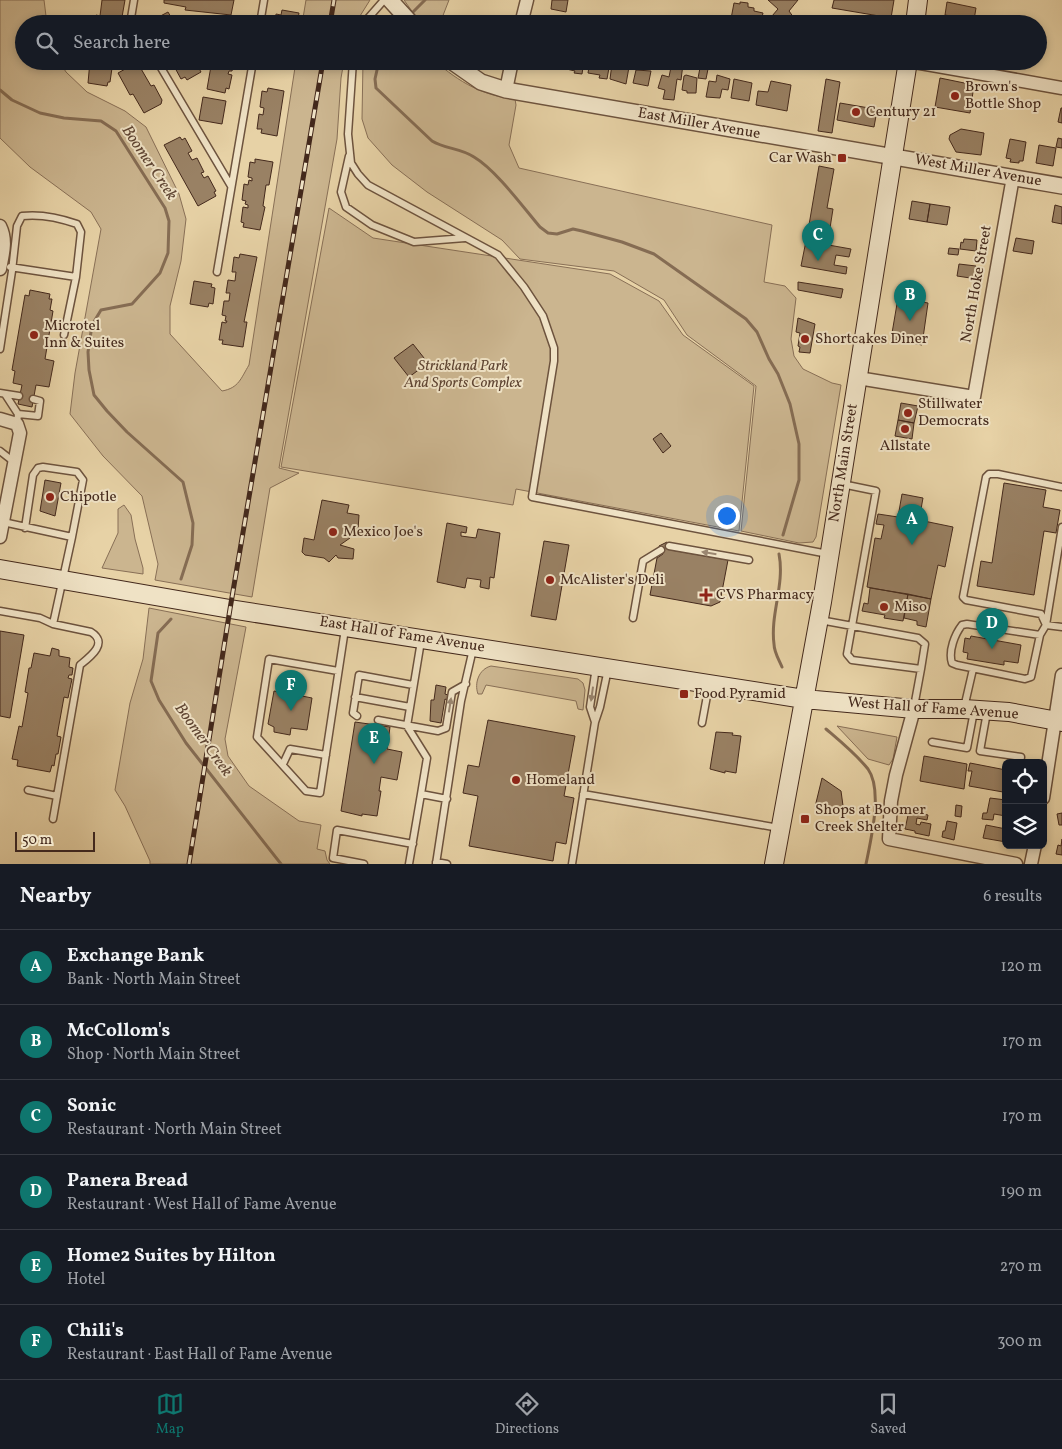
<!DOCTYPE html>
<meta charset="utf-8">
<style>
body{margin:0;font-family:Vollkorn,serif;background:#20242c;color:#f1f3f6}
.controls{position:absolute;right:15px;bottom:15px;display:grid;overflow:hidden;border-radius:8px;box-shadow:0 2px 8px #0003}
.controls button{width:45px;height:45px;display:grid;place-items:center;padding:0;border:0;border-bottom:1px solid #363941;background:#171b24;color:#f1f3f6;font:25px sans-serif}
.scale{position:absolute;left:15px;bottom:12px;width:80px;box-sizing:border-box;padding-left:5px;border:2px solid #44291c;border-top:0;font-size:14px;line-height:18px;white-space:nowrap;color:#44291c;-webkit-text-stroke:4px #efe2c5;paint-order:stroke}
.you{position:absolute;left:726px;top:515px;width:18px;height:18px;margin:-12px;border:4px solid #fff;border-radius:50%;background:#1a73e8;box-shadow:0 0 0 8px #1a73e833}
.badge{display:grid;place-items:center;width:32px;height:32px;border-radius:50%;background:#0f766e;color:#fff;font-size:16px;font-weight:700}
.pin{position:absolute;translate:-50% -41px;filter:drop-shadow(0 1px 2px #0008)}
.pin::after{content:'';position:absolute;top:26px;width:18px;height:15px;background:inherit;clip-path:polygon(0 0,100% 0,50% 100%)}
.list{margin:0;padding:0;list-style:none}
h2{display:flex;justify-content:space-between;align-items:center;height:65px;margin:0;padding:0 20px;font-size:21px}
h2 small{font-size:16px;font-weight:400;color:#9ea1a6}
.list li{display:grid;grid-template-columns:32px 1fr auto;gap:15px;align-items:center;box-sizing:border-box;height:75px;padding:0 20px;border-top:1px solid #363941}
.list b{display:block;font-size:19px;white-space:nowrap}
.list p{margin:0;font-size:16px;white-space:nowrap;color:#9ea1a6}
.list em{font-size:16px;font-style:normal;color:#9ea1a6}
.icon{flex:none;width:28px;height:28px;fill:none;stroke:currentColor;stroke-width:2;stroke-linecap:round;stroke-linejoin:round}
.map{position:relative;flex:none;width:1062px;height:864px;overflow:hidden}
.search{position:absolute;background:#171b24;box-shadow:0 2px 8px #0003;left:15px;right:15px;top:15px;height:55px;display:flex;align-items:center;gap:12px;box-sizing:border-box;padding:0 18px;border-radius:28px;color:#9ea1a6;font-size:19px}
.sheet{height:515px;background:#171b24}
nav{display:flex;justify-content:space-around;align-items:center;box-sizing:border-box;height:70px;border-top:1px solid #363941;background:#171b24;font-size:14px;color:#9ea1a6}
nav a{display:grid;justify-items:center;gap:2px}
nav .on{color:#0f766e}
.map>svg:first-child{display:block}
</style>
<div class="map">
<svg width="1062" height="864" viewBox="0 0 1062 864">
<rect width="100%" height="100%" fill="#e7d2a6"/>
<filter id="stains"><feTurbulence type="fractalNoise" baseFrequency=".004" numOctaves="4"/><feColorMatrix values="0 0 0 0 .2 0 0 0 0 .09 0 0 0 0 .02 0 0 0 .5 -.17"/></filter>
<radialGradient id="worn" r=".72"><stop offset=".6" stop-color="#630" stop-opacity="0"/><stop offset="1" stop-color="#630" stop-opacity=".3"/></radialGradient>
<!-- green -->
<path fill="#cbb58f" stroke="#886f56" d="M0 0H44L47 24H24V61H59L66 72 87 92 125 111 146 127 179 194 186 219 181 261 170 306V334L222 391C239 388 241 378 249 365L296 61H344L341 78 337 139 279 468 299 473 270 488 252 597 155 580 158 564 142 496 103 456 70 414 75 373 101 229 91 212 30 167 0 138Z
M306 0H370L355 24H302Z
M404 0H449L442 18 436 24H421Z
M363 61H435C459 82 483 96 515 99L516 105 509 145 519 168 772 225 764 282 785 286 796 298 791 339 794 356 803 369 832 383 841 385 816 537 813 542 799 543 741 531 756 386 687 335 664 300 614 271 520 259 502 240 427 192 392 165 368 138 362 119Z
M329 208 373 238 610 274 659 301 683 335 754 386 739 531 516 489 513 505 281 467Z
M124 505 131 515 135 539 143 568V574L102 568 118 533V509Z
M149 608 246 627 225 739 228 756 249 786 299 821 321 825 317 849 325 851 327 860 330 864H150V861L125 806 115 790 130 703 143 659Z
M491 666 578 679 583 683 585 690 583 710 578 709 576 701 486 685 482 694H478C474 683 479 669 491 666Z
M837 726 897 737 893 759 889 765 868 759Z"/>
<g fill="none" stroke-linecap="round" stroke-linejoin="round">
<!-- stream -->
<path stroke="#856c53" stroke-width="3" d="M410 15 425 0
M379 61 375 79 376 88 432 141C445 149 461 148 474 157 496 170 523 207 540 227L548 233 557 234 573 229 582 231 622 242 654 254 746 319 757 332 769 359 778 374 790 404 799 444V480L783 535
M0 90 12 100 40 113 64 118 101 121 116 131 165 208 169 221 168 253 160 273 132 304 101 310 92 325 88 352 89 370 94 395 107 411 127 432 183 482 193 523 192 545 181 579
M779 554C785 585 770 614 774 644 774 652 779 660 782 667
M171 619 158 633 151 681 159 700 186 743 281 864
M826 729C840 741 856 754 868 769 883 790 871 839 866 864"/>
</g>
<!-- building -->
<path fill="#998164" stroke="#44291c" d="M102 0H125L122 17H117L116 22 119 24H95L96 15 100 16Z
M164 0H234L231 15 185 10 186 7 164 3Z
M552 0H568L566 12 551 9Z
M768 0H798L789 11 794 18 789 24H779L772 16 778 9Z
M834 0H894L891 18 832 8Z
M740 2 748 3V7L754 8V11L763 13 762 17 773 19 772 24 744 22V24H730L734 3 740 4Z
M947 2 976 8 974 20 945 15Z
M282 10 299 13 297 24H275L276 14 281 15Z
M168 12 175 24H152L151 21Z
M90 61H109L108 68H112L110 82H108L107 86 88 83Z
M176 61H195L201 72 187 80 185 77 181 79 174 66 177 64Z
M215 61H238L237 68 233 67 232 71H229L228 74 232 75 229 89 226 88 225 93 207 89 211 66H214Z
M531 61H551L549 68 531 64Z
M563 61H584L582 74 574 73 575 71 562 68Z
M590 61 610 62 607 79 599 78 600 75 588 73Z
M672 62 683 64 681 80 677 79 674 100 663 99 665 90 658 88 662 75 669 77Z
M136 63 137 67H140L151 86 154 85 162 100 161 104 144 113 133 94 130 95 118 73Z
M612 64 629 67 626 84 610 79Z
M700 68 708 69 706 79 698 78Z
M636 70 651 71 648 86 633 83Z
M686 75 697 78 696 93H687V91L682 90 684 76Z
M717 75 730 79 728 90 722 89 720 98 706 97 709 81 716 82Z
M940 78 974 85 970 113 935 107Z
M734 79 752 83 749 101 731 98Z
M826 79 840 82 832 133 818 131Z
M771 81 791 85 787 111 756 105 758 91 768 92Z
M268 88 284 91 277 136 261 133 262 129H257L259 114 263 115 264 108 260 107 262 91 267 92Z
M203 97 226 101 222 124 199 120Z
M840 103 875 109 873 116H876L874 127 837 120Z
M1061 108H1062V123L1058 122Z
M961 129 984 133 981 155 956 152 949 139 950 135Z
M180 137 182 140 185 138 192 151 188 153 192 160 197 158 204 172 201 173 204 178 208 176 216 191 214 192 216 196 198 206 164 145Z
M1058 138 1062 139V148L1056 147Z
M1010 139 1026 142 1023 161H1019V163L1010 162 1011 159 1006 158Z
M1039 145 1056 148 1053 166 1036 163Z
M255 159 273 162 269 185H266L263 206 265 207 260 230 243 227 244 223 241 222 243 207 248 208V205L245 204 246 201 242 200 244 184 248 185 249 180 252 181V178L248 177 250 162 255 163Z
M819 166 834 169 827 208 833 209 830 228 809 225Z
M912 201 930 204 927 222 909 219Z
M930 204 950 207 947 225 927 222Z
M1055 205 1062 207V224L1052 222Z
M1016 238 1034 241 1032 254 1013 251Z
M964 239 977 240 976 251 960 249 961 242 963 243Z
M806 241 851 249 849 257 836 255 834 265 847 267 846 274 801 266Z
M949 248 959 249 958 255 948 254Z
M240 254 257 257 244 322H247L243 347 222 344 223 340H219L222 322 226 323 227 321H225L226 316 222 315 224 301H229L230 293H226L228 280 235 281 236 272H232L234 257 239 258Z
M959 264 976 266V268L979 269 977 279 957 276Z
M194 281 212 284 211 287 215 288 213 304 209 303 208 307 190 304Z
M798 282 843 289 841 298 798 290Z
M30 290 50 294 49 299H52L50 310 53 311 45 359 54 361 49 387 36 385 32 407 18 404 22 385 13 383 15 371 12 370 25 295 29 296Z
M898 298 928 303 922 345 891 339Z
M798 318 815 324 810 353 799 352 800 347 798 346 800 333 796 332Z
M413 344 428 363 409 377 394 358Z
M901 403 918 406 914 423 898 420Z
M898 420 914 423 912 439 895 436Z
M661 433 671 446 663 453 653 439Z
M45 480 61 483 55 516 40 511Z
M1004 483 1046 490 1043 507 1060 510 1056 533 1044 531 1034 595 977 586 981 561 992 563Z
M902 494 923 498 919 520 953 527 945 567 938 565 931 599 867 587 875 538 881 539 884 525 876 524 878 514 898 517Z
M322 500 349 505 347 513 359 515 358 530 352 529 350 538 340 545 354 549 353 559 338 558 336 555 329 562 324 558 305 555 302 552 304 538 314 540Z
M447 523 467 527 466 533 461 532V536L476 538 478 529 500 533 494 578 490 577 489 589 480 587 481 580 467 578 465 588 437 582Z
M544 541 569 545 556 620 531 616Z
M667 542 671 550 728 560 720 602 711 606 650 595 657 558 663 554 659 546Z
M870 588 908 594 903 621 884 618 885 615 862 611 864 603 868 604Z
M908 594 931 599 926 627 917 625V621L904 618Z
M0 631 24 635 10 718 0 716Z
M971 636 1021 645 1018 663 1004 661V665L967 659 968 653 963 652 965 638 970 639Z
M52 648 59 650V656L70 658 69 667 73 668 72 675H69L68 678 72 679 68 698 64 697 57 736 61 737 58 754H56L54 766 52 765 50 772 17 766 18 760 12 759 19 726 22 727 28 693 25 692 29 668H31L34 653 50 656Z
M436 685 446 687 445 694 448 695 447 700 445 699 441 723 430 721 431 700H434Z
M274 691 293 695V693L303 694 302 696 312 698 307 730 291 728 290 735 274 732V727L268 724Z
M488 720 575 736 564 796 574 798 566 844 556 842 553 861 469 846 478 796 463 793 468 765 479 767Z
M355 722 390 727 387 749 402 752 397 780 381 777 379 791H381L377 816 362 814V816L341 811Z
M716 732 733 733 732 735 741 736 736 773 725 771V773L710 769Z
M924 756 967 764 964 789 920 781Z
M970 763 1006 770 1003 792 969 786 972 771H968Z
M822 778 841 791 844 813 815 807Z
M990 798 1006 800V816L994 814 993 820 982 819 983 813H987Z
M956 805 962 806 961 817 955 816Z
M909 811 928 815 927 820 917 818 916 824 920 825 921 822 931 824 929 836 915 833V831L905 829Z
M1062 813V825H1059L1057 814Z
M947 821 957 823 954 840 942 837 943 831H945Z
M986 825 1006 829V842L983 838Z
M1062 839V855L1056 854 1058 845 1061 846Z"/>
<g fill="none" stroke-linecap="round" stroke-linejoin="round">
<!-- service casing -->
<g stroke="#6d533e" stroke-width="9">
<path id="service" d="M134 0 131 18 134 24
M260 24 264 0
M363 24 384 0
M157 61 231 186
M353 61 348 134 351 163 358 174 368 185 498 255 524 287 543 316 554 348V361L532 497 828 554
M349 156 341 192 346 207 372 225 414 242 465 238
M10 267 76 277 64 335
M217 272 253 61
M0 349 12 271 17 226 22 216C39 214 60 218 77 224L81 232 76 277
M0 393 19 396
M5 394 18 414
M17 424 18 414 38 416 40 401 33 399
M0 451 14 462
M842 484 876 491 847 654 852 660 921 669 914 707
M1062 487 998 474H989L986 477 963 597 966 600 1041 614 1046 625 1062 627
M3 522 72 537 53 624
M25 528 33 475 38 468 43 467 77 472 83 480 72 537
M669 546 749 560
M0 611 40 618 53 624 91 632C109 643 90 657 80 665L53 819
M633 618 643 561 661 550
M820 620 918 638 925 644 921 669
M1040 635 967 624 962 625C955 634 948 651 952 663L957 665 1025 679 1031 677 1040 635 1046 625 1062 527
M421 641 407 726 427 758 421 794 447 799
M338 671 269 659 257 737 306 791 320 793 345 629
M355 697 410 707
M964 708 973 669
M987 712 980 751 1021 757 1020 763
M357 716 353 713 359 675 413 685
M378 720 438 731 446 728 452 692 466 684
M595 722 590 707 596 667
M702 723 709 685
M932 742 967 748 974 711
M283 764 290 749 326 755
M28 790 57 796
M583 794 779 828
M436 862 447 864
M364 864 333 858 337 830 413 844
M409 864 421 794
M436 864 461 701 473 649
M572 864 595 722 600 707 608 669"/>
</g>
<!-- minor casing -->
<g stroke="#6d533e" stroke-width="15">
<path id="minor" d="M521 24 527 0
M909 61 1062 88
M506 90 512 61
M0 226C7 240 3 254 0 269
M858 378 974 397 1013 177
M0 419 17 424 20 433 0 537
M914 709 896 775 891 801 889 839 1016 864
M1043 798 1062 675
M1031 864 1035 845"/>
</g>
<!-- tertiary casing -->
<g stroke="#6d533e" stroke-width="18">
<path id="tertiary" d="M390 0 412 24
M451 61 481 82 506 90 1062 186"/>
</g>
<!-- secondary casing -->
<g stroke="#44291c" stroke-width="20">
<path id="secondary" d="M915 24 918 0
M0 569 230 609 804 699 914 709H964L1009 712 1062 722
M774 864 822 602 908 61"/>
</g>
<!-- service -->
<use href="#service" stroke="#efe2c5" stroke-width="6"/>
<!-- minor -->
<use href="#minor" stroke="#efe2c5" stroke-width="12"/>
<!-- tertiary -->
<use href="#tertiary" stroke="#efe2c5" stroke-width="15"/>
<!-- secondary -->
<use href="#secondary" stroke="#efe2c5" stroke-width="18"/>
<!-- rail casing -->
<g stroke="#44291c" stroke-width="5">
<path id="rail" d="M330 24 334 0
M189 864 230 609 323 61"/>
</g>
<!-- rail -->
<use href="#rail" stroke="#efe2c5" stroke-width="3" stroke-dasharray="9" stroke-linecap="butt"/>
</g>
<!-- one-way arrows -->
<defs><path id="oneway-solid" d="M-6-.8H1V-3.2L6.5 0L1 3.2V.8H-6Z" transform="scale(1.25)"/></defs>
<g fill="#9a8670">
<use href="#oneway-solid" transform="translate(709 553) rotate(-171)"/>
<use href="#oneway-solid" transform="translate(592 694) rotate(98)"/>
<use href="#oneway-solid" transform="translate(450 705) rotate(-81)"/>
</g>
<!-- markers -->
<g fill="#8f2418" stroke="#efe2c5" stroke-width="2">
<circle cx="955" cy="96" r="5"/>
<circle cx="856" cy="112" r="5"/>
<rect x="837" y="153" width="10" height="10" rx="2.5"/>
<circle cx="34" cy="335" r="5"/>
<circle cx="805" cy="339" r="5"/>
<circle cx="908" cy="413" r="5"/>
<circle cx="905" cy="429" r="5"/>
<circle cx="50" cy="497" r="5"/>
<circle cx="333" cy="532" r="5"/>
<circle cx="550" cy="580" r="5"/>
<path d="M703.5 587.5h5v5h5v5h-5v5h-5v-5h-5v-5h5z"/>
<circle cx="884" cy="607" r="5"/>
<rect x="679" y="689" width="10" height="10" rx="2.5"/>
<circle cx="516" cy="780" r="5"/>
<rect x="800" y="814" width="10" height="10" rx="2.5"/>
</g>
<g text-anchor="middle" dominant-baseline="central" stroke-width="4" stroke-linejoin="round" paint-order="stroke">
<!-- poi labels -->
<g font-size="15" fill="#44291c" stroke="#efe2c5" text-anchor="start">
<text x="965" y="87">Brown's<tspan x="965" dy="17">Bottle Shop</tspan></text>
<text x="866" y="112">Century 21</text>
<text x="832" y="158" text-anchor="end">Car Wash</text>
<text x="44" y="326">Microtel<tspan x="44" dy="17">Inn &amp; Suites</tspan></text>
<text x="815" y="339">Shortcakes Diner</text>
<text x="918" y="404">Stillwater<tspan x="918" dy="17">Democrats</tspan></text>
<text x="905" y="446" text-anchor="middle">Allstate</text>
<text x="60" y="497">Chipotle</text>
<text x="343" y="532">Mexico Joe's</text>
<text x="560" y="580">McAlister's Deli</text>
<text x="716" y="595">CVS Pharmacy</text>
<text x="894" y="607">Miso</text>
<text x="694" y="694">Food Pyramid</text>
<text x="526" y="780">Homeland</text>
<text x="815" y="810">Shops at Boomer<tspan x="815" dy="17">Creek Shelter</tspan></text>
</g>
<!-- street labels -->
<g font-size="15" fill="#44291c" stroke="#efe2c5">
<text transform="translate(699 124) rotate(10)">East Miller Avenue</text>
<text transform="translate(978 171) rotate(10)">West Miller Avenue</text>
<text transform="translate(977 284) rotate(-80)">North Hoke Street</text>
<text transform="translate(844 463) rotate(-81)">North Main Street</text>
<text transform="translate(402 635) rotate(9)">East Hall of Fame Avenue</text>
<text transform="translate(933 709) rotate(4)">West Hall of Fame Avenue</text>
</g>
<!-- park labels -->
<g font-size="15" font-style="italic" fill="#5f4533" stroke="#efe2c5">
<text x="463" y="366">Strickland Park<tspan x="463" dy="17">And Sports Complex</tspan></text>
</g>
<!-- water labels -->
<g font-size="16" font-style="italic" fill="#5f4533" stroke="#efe2c5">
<text transform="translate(149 163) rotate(56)">Boomer Creek</text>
<text transform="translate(203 740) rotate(54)">Boomer Creek</text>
</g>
</g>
<rect width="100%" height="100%" filter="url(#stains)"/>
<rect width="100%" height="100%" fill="url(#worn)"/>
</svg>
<div class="controls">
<button><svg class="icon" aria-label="locate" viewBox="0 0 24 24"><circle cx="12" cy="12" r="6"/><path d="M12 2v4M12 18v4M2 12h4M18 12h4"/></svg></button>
<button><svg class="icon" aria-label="layers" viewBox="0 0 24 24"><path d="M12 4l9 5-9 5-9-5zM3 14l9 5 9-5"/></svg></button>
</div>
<div class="scale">50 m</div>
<div class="you"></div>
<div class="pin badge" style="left:912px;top:545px">A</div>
<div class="pin badge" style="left:910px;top:321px">B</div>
<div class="pin badge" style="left:818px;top:261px">C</div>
<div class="pin badge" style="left:992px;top:649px">D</div>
<div class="pin badge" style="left:374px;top:764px">E</div>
<div class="pin badge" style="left:291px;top:711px">F</div>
<div class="search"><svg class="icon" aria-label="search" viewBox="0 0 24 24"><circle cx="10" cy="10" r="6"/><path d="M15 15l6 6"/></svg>Search here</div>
</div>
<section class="sheet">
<h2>Nearby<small>6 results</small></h2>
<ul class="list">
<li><span class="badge">A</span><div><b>Exchange Bank</b><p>Bank · North Main Street</p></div><em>120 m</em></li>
<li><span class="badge">B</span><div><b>McCollom's</b><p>Shop · North Main Street</p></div><em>170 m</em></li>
<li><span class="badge">C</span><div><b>Sonic</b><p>Restaurant · North Main Street</p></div><em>170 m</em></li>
<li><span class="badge">D</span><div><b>Panera Bread</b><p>Restaurant · West Hall of Fame Avenue</p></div><em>190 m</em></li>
<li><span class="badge">E</span><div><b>Home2 Suites by Hilton</b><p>Hotel</p></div><em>270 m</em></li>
<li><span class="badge">F</span><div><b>Chili's</b><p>Restaurant · East Hall of Fame Avenue</p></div><em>300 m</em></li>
</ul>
</section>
<nav>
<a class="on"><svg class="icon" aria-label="map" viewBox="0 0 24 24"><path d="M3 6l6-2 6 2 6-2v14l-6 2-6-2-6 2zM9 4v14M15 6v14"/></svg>Map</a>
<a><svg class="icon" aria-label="directions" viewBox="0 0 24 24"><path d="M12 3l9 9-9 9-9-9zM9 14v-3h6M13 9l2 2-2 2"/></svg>Directions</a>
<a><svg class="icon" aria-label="saved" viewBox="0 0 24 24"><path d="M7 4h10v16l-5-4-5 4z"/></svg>Saved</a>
</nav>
